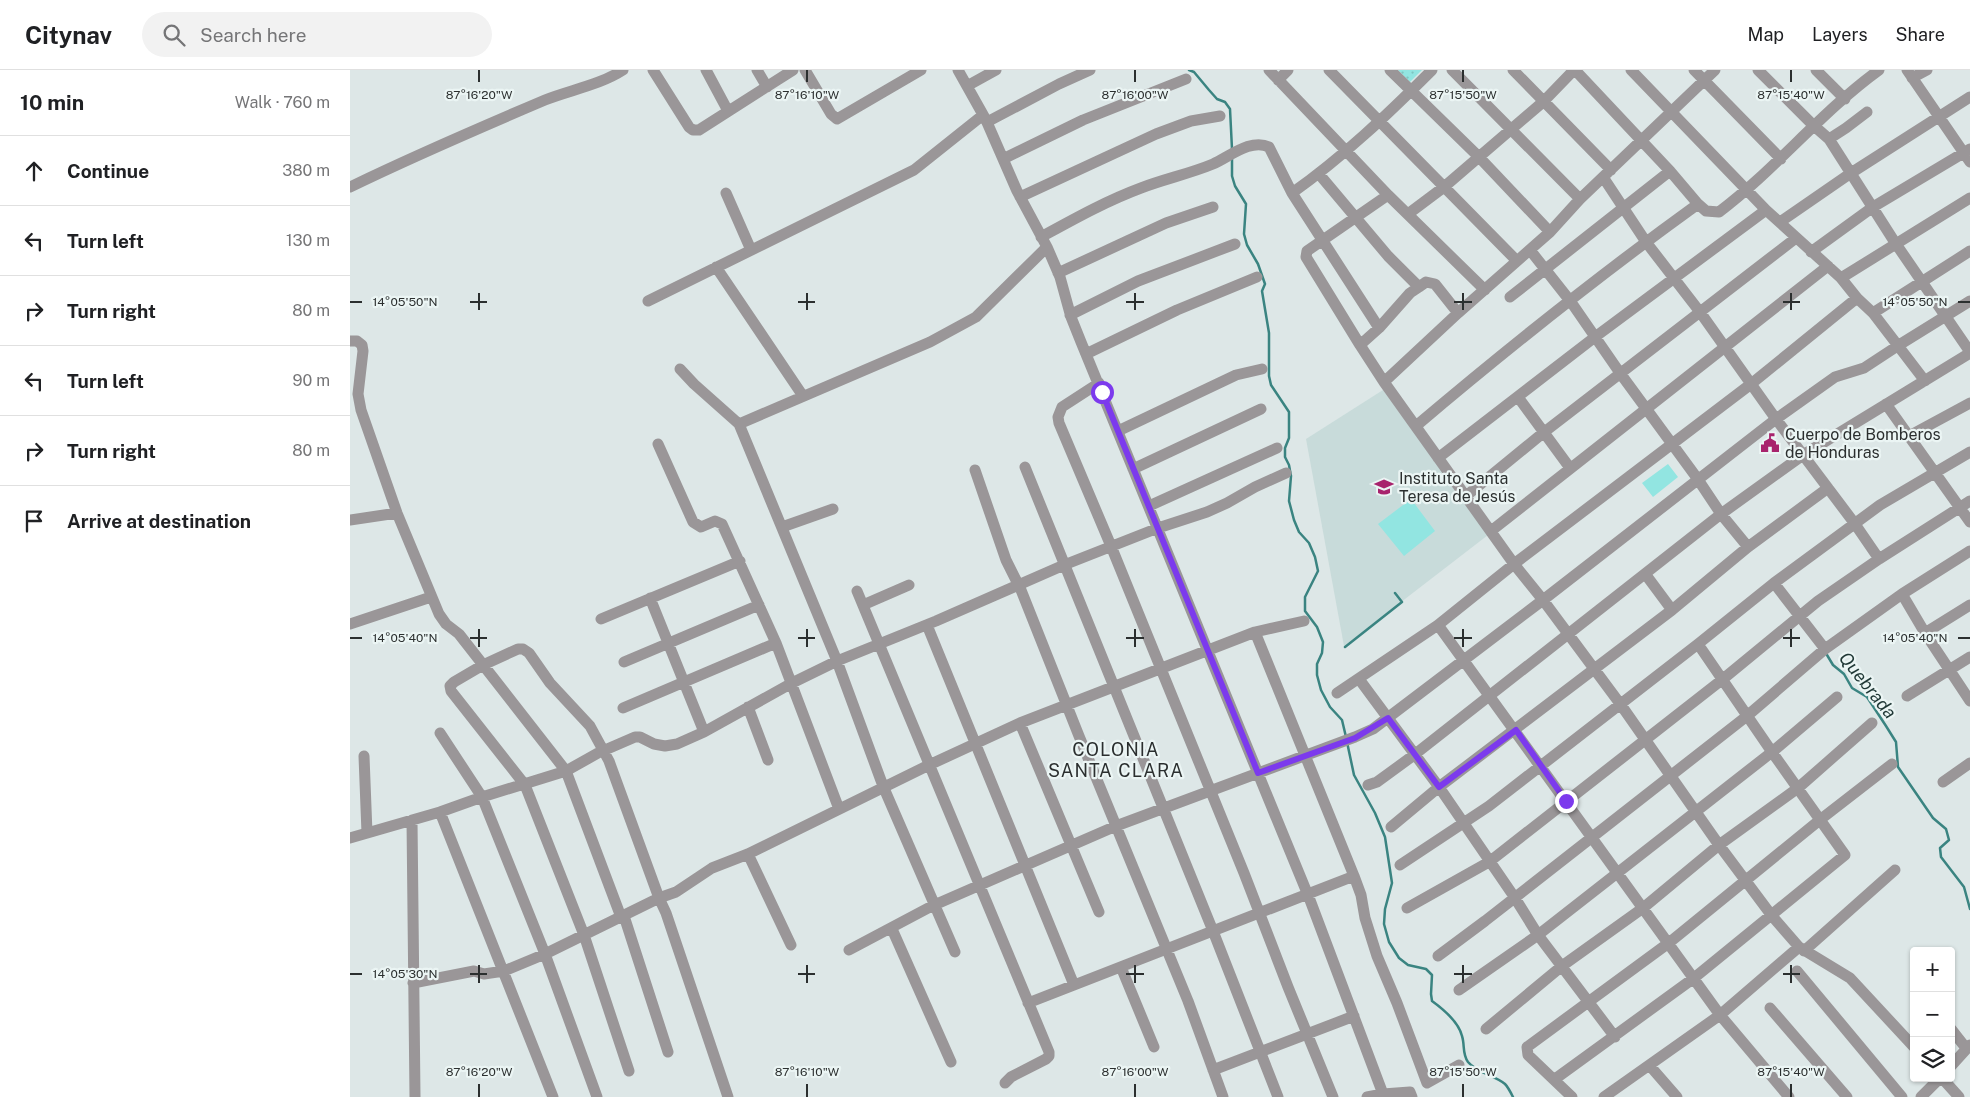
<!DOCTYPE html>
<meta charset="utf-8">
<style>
body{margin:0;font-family:"Public Sans",sans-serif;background:#f2f2f2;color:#202124}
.controls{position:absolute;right:15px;bottom:15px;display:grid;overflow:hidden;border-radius:5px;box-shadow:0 1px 4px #0004}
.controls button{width:45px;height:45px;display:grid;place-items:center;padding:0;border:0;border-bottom:1px solid #e0e0e0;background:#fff;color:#202124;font:25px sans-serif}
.stop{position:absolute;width:15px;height:15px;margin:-11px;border:4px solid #7c3aed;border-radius:50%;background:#fff}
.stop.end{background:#7c3aed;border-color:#fff;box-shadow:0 1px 5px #0008}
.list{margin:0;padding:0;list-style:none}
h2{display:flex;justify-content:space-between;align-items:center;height:65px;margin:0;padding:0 20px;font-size:21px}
h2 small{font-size:16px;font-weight:400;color:#757577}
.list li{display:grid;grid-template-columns:32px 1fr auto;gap:15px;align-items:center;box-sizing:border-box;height:70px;padding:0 20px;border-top:1px solid #e0e0e0}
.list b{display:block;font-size:19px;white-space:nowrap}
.list em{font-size:16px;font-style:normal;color:#757577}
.icon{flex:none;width:28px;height:28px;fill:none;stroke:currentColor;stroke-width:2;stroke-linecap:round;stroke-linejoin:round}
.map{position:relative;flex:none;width:1620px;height:1027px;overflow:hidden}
header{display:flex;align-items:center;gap:30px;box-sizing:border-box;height:70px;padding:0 25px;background:#fff;border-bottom:1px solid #e0e0e0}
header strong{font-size:24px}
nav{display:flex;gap:28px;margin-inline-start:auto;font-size:18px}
.search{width:350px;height:45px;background:#f2f2f2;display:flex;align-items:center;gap:12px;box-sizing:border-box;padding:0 18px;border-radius:28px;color:#757577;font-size:19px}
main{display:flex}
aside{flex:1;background:#fff}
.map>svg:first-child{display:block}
</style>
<header>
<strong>Citynav</strong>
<div class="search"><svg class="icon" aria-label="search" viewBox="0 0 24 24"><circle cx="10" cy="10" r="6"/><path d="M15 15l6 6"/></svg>Search here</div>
<nav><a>Map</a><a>Layers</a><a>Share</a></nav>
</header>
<main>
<aside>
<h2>10 min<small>Walk · 760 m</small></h2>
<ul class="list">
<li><svg class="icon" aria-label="ahead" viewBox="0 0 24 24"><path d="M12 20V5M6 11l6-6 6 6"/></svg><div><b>Continue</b></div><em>380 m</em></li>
<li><svg class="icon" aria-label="left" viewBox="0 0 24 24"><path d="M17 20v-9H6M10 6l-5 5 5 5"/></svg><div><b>Turn left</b></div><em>130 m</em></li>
<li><svg class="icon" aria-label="right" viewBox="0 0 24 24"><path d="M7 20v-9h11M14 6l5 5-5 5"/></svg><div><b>Turn right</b></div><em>80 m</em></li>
<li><svg class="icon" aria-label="left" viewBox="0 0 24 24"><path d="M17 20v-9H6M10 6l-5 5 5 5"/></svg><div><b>Turn left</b></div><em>90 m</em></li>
<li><svg class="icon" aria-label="right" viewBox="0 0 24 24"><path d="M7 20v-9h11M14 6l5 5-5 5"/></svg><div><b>Turn right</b></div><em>80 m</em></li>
<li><svg class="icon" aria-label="arrive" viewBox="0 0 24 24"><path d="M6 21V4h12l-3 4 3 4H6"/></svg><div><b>Arrive at destination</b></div></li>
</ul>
</aside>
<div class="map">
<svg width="1620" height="1027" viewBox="0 0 1620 1027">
<defs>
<pattern id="park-dots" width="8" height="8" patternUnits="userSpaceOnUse" patternTransform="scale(1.25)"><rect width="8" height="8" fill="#92e5e1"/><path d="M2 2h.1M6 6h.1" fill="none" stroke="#7ec5c1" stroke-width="1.8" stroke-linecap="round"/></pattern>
</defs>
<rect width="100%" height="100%" fill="#dde7e7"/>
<!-- built -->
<path fill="#c8dbda" d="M1033 320 1138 465 994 576 956 369Z"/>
<!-- park -->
<path fill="url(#park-dots)" d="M1048 0H1072L1060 12Z"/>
<!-- garden -->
<path fill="#92e5e1" d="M1318 394 1328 407 1303 427 1292 413Z
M1061 429 1085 461 1054 486 1028 454Z"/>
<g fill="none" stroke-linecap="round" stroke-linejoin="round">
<!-- stream -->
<path stroke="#3a8481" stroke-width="2.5" d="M839 0 844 2 859 20 867 29 875 32 880 39 882 79
M882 87V106L885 116 896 134 894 164 897 175 908 194 915 214 912 221 919 263V306L921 315 939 342V368L935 378V387L939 395 941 406 939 431 944 450 949 462 959 473 965 487 968 501 955 527V541L967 557 973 572 972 583 967 594V605L971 620 980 637 992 650 996 667
M995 577 1052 532 1045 523
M1477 585 1483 595 1494 604 1502 618 1517 627 1536 656 1546 672 1548 697 1583 748 1596 759 1599 770 1590 778 1591 787 1614 817 1620 839
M997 672 1004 705 1025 743 1035 767 1042 813 1035 839 1034 854 1039 872 1049 888 1058 895 1076 899 1082 905 1081 924 1082 931C1093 939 1109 953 1112 966 1115 975 1112 984 1118 992 1127 1003 1144 1005 1155 1014 1158 1017 1161 1023 1163 1027"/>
<!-- minor -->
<path stroke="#9a9698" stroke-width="11" d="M303 0 339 57 343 60H349L443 0
M356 0 378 41
M407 0 417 17
M455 0 481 44 487 49 571 0
M608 0 636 50 667 121 697 177 710 207 721 247 731 272 960 830 1033 1024 1060 1022 1062 1027
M919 0 1038 125 1135 220
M979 0 1167 191
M1040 0 1128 86 1200 162
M1102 0 1230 129
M1163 0 1261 100
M1225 0 1320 101 1348 134
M1281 0 1416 140 1491 208 1507 228 1523 243 1575 311
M1344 0 1431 89
M1408 0 1463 55 1479 69 1544 171 1620 282
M1466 0 1495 29
M1557 0 1620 92
M1562 8 1577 0
M928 10 938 0
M617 16 646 0
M637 52 709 14 740 0
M1479 69 1496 58 1517 42
M653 89 733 50 836 9
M969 104 1038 186 1069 217 1060 223 1029 258 1010 275
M1253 107 1296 172 1350 242 1426 349 1505 454 1529 489
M0 117C64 86 129 58 195 30 220 20 250 15 273 0
M376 123 401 180
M942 123C993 87 1038 44 1082 0
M1038 125 957 181 956 187 1010 275 1034 312 1164 494 1193 530 1271 635 1369 775 1422 846 1449 877 1500 908 1564 977
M670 127 806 64 841 51 870 46
M1058 144 1094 117 1193 32 1224 0
M1430 152 1501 103 1620 27
M691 167C724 149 756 131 791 118 814 109 839 104 863 94 879 87 901 68 919 77L942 123 1029 258
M1180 180 1221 232 1270 303 1347 408 1371 444 1398 477
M1461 182 1523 137 1620 79
M366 197 453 326
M708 203 816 153 863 137
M1491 208 1620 128
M1069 217 1076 212 1085 214 1108 243
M1160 227 1320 101
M298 231 564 100 633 45
M1523 243 1620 181
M720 245 788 211 885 174
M0 271H7L12 275 13 281 8 324 11 340 47 443 89 544 96 554 109 564 216 701 271 847
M736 284 827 240 907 207
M330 299 344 314 389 354
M1034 312 1108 243 1200 162 1230 129 1365 0
M749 313 712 337 708 347 709 353 761 476 894 803 938 917 983 1027
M1168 327 1220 398
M1536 334 1620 452
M1066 356C1157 279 1251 204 1348 134L1356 141 1369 142C1426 99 1471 42 1529 0
M768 361 886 305 912 299
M1559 366 1620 333
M308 374 343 452 351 457 365 451 372 454 426 573 489 739
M1088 388 1245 267 1416 140
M675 397 863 861 928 1027
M783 399 911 339
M625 400 656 490 671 520 729 666 838 931 873 1027
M1116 426 1193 363 1446 168
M799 436 927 378
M0 450 47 443
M432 457 483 439
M1141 461 1478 196
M1296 505 1322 540
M1424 513 1475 579
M507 521 699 982V986L696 989 661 1007 655 1013
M1552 524 1575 563 1620 631
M300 528 354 662
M513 535 559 515
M251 549 390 491
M0 554 81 527
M577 555 724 915
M1088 555 1370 945 1439 1027
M905 562 1004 806 1011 825 1015 848 1027 886 1047 933 1077 1013 1109 995
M1575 563 1620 535
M274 592 409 535
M1009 609 1089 717 1165 828 1188 865 1265 967
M987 623 1088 555 1164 494 1401 314 1507 228
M1557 626 1620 587
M398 637 418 690
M273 638 426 573
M670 653 749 842
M90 663 132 727 195 884 247 1027
M14 686 17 763
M1593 712 1620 693
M1018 715 1027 712 1064 685 1371 444 1453 385 1620 283
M90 742 203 1027
M62 750 65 1027
M1041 757 1089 717 1322 540 1398 477 1478 418
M0 768 90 742 132 727 216 701 248 683 285 667H290L304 674 315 676 327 674 354 662 442 613 487 591 586 551 714 495 808 458 857 442 877 433 905 417 936 403
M398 784 441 875
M1050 795 1139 736 1348 574 1424 513 1530 435 1620 382
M1057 838 1139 792 1373 609 1468 531 1529 489 1620 431
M274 846 318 982
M542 859 601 992
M499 880 582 836 766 756 1005 667 1023 659 1193 530 1426 349 1485 307 1514 298 1549 275 1620 231
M1454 881 1545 800
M605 882 533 716 487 591 389 354 580 272 626 247 697 177
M1088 886 1135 851 1397 646 1475 579 1552 524 1620 481
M771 897 804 977
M1447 901 1552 1027
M63 913 124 901 134 904 154 901 195 884 309 828 316 843 378 1027
M1109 920 1188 865 1422 682 1487 627
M678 933 1004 806
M1420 938 1497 1027
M1136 959 1212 896 1293 838 1369 775 1448 718 1522 653
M1601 959 1616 978
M1300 996 1327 1027
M1601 996 1620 975
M863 1000 1004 946
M279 1001 234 865 175 715 101 621 100 616 104 612 133 595 168 579H173L179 583 200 613 240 656 259 691 309 828 326 822 362 798 398 784 579 695 670 653 905 562 954 551
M1592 1008 1609 1027
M1205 1009 1344 908 1495 785 1422 682 1348 574
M1017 1027 1033 1024
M1222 1027 1178 985 1177 977 1320 872 1471 749 1542 694
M1254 1027 1370 945 1449 877
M1571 1027 1590 1008"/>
</g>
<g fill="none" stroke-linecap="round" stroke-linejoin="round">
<!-- route -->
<path stroke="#7c3aed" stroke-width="6" d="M752 322 908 703 1005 668 1038 648 1089 717 1166 660 1216 731"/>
</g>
<!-- ticks -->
<path fill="none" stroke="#2b2f2f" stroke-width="2" d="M129 0V12M457 0V12M785 0V12M1113 0V12M1441 0V12M129 223V240M457 223V240M785 223V240M1113 223V240M1441 223V240M0 232H12M120 232H137M448 232H465M776 232H794M1104 232H1122M1433 232H1450M1608 232H1620M129 559V577M457 559V577M785 559V577M1113 559V577M1441 559V577M0 568H12M120 568H137M448 568H465M776 568H794M1104 568H1122M1433 568H1450M1608 568H1620M129 895V913M457 895V913M785 895V913M1113 895V913M1441 895V913M0 904H12M120 904H137M448 904H465M776 904H794M1104 904H1122M1433 904H1450M129 1014V1027M457 1014V1027M785 1014V1027M1113 1014V1027M1441 1014V1027"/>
<!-- icons -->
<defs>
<g id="civic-bare" transform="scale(1.5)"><path d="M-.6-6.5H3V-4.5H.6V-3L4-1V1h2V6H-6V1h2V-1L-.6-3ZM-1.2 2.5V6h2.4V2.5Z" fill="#a8236d" stroke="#ebf5f4" stroke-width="2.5" paint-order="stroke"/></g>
<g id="school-bare" transform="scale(1.5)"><path d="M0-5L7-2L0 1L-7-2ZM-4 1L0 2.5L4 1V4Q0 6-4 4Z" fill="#a8236d" stroke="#ebf5f4" stroke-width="2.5" paint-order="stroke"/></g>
</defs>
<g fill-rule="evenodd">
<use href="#civic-bare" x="1420" y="373"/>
<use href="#school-bare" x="1034" y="417"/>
</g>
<g text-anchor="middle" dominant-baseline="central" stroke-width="4.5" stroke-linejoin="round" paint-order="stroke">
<!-- poi labels -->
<g font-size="16" fill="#2b2f2f" stroke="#ebf5f4" text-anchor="start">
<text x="1435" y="364">Cuerpo de Bomberos<tspan x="1435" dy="18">de Honduras</tspan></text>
<text x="1049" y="408">Instituto Santa<tspan x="1049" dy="18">Teresa de Jesús</tspan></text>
</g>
<!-- water labels -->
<g font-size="18" font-style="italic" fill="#1f3735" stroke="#ebf5f4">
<text transform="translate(1518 615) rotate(51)">Quebrada</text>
</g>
<!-- neighbourhood labels -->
<g font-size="18" letter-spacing="1" fill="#2b2f2f" stroke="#ebf5f4">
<text x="766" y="679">COLONIA<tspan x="766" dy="21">SANTA CLARA</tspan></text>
</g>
</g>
<g font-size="12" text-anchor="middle" fill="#2b2f2f" stroke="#ebf5f4" stroke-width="4.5" stroke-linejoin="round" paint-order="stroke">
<text x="129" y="29">87°16'20"W</text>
<text x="457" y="29">87°16'10"W</text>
<text x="785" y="29">87°16'00"W</text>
<text x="1113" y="29">87°15'50"W</text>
<text x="1441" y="29">87°15'40"W</text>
<text x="55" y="236">14°05'50"N</text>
<text x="1565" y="236">14°05'50"N</text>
<text x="55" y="572">14°05'40"N</text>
<text x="1565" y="572">14°05'40"N</text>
<text x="55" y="908">14°05'30"N</text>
<text x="129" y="1006">87°16'20"W</text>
<text x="457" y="1006">87°16'10"W</text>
<text x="785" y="1006">87°16'00"W</text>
<text x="1113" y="1006">87°15'50"W</text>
<text x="1441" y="1006">87°15'40"W</text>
</g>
</svg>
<div class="controls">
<button>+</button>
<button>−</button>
<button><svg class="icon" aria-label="layers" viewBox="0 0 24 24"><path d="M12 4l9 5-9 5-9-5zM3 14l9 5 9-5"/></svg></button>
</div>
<div class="stop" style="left:752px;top:322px"></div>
<div class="stop end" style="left:1216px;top:731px"></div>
</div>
</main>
